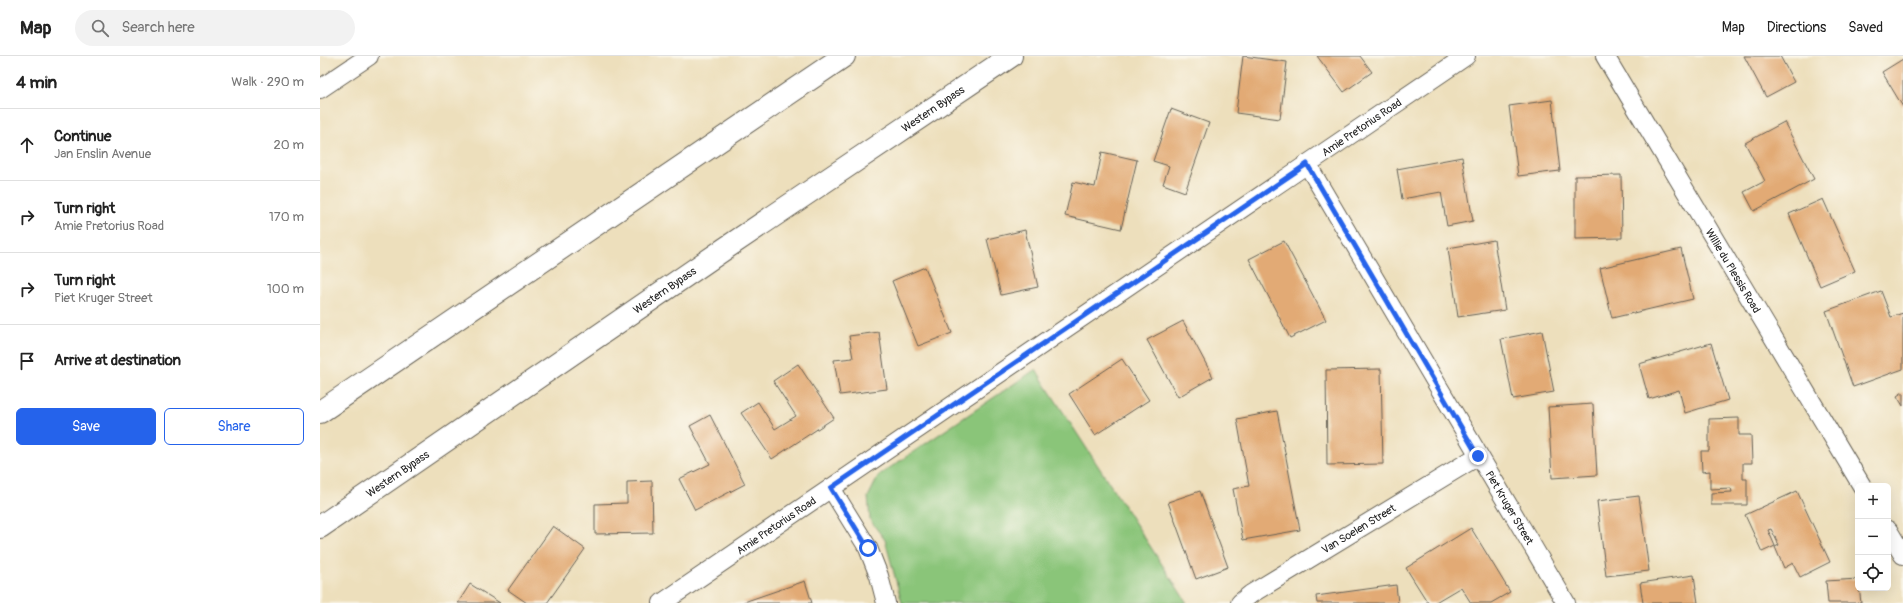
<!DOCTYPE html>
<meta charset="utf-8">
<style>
body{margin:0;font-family:Pangolin,sans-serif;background:#f2f2f2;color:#222}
.controls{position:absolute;right:12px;bottom:12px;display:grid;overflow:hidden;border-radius:6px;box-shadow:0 4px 16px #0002}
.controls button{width:36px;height:36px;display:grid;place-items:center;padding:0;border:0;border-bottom:1px solid #e0e0e0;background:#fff;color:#222;font:20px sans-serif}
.stop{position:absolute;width:12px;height:12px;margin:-9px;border:3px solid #2563eb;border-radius:50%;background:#fff}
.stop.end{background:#2563eb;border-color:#fff;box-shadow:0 1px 4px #0008}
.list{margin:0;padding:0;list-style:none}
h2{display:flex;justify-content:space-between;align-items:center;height:52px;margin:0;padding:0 16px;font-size:17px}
h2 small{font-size:13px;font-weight:400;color:#767676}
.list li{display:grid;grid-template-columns:26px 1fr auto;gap:12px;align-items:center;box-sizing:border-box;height:72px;padding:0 16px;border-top:1px solid #e0e0e0}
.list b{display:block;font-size:15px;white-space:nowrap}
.list p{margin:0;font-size:13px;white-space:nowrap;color:#767676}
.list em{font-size:13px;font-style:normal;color:#767676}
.actions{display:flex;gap:8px;padding:12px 16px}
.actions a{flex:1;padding:9px 0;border:1px solid #2563eb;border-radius:6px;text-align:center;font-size:14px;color:#2563eb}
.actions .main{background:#2563eb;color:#fff}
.icon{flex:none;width:22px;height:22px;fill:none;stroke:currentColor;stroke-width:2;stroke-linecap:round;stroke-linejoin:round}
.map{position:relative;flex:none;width:1583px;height:547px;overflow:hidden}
header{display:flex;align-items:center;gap:24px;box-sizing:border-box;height:56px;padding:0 20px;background:#fff;border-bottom:1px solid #e0e0e0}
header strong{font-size:19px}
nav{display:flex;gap:22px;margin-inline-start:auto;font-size:14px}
.search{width:280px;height:36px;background:#f2f2f2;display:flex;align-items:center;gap:10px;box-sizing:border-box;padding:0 14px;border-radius:22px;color:#767676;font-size:15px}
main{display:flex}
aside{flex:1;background:#fff}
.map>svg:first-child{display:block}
</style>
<header>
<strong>Map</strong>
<div class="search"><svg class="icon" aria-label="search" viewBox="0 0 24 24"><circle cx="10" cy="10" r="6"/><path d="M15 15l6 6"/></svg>Search here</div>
<nav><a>Map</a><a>Directions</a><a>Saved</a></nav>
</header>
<main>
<aside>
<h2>4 min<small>Walk · 290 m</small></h2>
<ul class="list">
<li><svg class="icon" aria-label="ahead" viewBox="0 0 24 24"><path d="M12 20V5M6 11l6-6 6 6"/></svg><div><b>Continue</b><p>Jan Enslin Avenue</p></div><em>20 m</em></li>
<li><svg class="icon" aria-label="right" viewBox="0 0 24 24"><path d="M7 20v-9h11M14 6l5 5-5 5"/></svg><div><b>Turn right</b><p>Amie Pretorius Road</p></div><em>170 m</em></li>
<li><svg class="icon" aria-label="right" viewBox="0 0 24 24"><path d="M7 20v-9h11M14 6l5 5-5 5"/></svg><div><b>Turn right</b><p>Piet Kruger Street</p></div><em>100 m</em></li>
<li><svg class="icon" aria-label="arrive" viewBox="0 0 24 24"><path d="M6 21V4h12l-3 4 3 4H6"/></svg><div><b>Arrive at destination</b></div></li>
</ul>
<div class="actions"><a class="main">Save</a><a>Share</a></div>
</aside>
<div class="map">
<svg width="1583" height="547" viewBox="0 0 1583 547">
<rect width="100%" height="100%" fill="#fbf7ec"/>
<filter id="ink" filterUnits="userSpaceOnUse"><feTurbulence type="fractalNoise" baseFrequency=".025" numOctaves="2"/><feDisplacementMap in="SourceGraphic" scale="8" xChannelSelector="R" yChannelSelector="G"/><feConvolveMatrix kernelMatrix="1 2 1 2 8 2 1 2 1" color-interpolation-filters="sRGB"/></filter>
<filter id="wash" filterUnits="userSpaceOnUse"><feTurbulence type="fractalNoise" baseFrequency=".012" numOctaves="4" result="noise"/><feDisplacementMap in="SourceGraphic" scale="16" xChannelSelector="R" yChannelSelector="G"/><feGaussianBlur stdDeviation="0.9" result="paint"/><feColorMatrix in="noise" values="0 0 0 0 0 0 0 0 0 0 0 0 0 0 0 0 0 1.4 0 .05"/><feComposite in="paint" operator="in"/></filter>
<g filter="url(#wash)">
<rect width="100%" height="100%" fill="#eddfbc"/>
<!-- green -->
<path fill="#8ac579" stroke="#53704a" d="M716 313 723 325 867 547H582L565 484 550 464 548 441 559 419Z"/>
<g id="blocks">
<!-- building -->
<path fill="#e2aa74" d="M923 0 967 6 960 63 916 57Z
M997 0H1040L1052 16 1024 36Z
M1424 0H1460L1474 26 1446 41Z
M1583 3V51L1562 16Z
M1232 44 1240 115 1198 120 1189 50Z
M851 53 889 67 865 136 843 128 849 110 833 105Z
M1464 66 1494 123 1434 155 1424 136 1445 125 1425 87Z
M782 96 817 104 801 173 745 160 753 126 775 131Z
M1142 101 1153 165 1127 170 1121 136 1082 143 1077 113Z
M1301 119 1302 182 1255 183V120Z
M1503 143 1535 215 1500 230 1469 158Z
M705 174 718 231 681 239 667 183Z
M1174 184 1185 254 1138 261 1128 192Z
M964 185 1006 264 970 282 929 203Z
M1361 193 1373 243 1292 262 1280 212Z
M605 211 632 277 598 290 572 225Z
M1561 235 1571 261 1583 257V313L1533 331 1506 255Z
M863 265 893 321 858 341 827 284Z
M1222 275 1234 336 1193 343 1181 283Z
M559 276 567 333 520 339 514 304 533 302 529 280Z
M1391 287 1408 344 1365 357 1359 334 1329 343 1319 308Z
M802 303 829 344 775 379 749 338Z
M478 308 514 362 452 403 421 357 438 346 455 373 476 360 453 325Z
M1061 313 1063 408 1007 409 1006 314Z
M1583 336V350L1577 340Z
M1273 348 1277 419 1232 422 1228 351Z
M957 355 980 474 923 484 913 433 929 430 917 363Z
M390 359 425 428 375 454 359 423 390 408 370 370Z
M1419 362V379H1431L1432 407H1423V423H1427V449H1391V437L1412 436 1411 432 1390 433V415L1382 416 1381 395H1389V363Z
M332 425 333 477 275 478V448L307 447V426Z
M880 435 908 511 876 523 848 446Z
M1477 435 1510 506 1480 521 1473 507 1464 512 1455 491 1459 489 1451 473 1448 474 1455 490 1442 496 1425 459Z
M1319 440 1329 515 1286 520 1277 445Z
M233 470 265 493 227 547H207L188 534Z
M1151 472 1190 536 1171 547H1151L1141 531 1114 547H1108L1086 512Z
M1374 519 1378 547H1323L1320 527Z
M1538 523 1541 547H1508L1506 525Z
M485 525 492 547H421Z
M150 528 180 547H138Z
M1076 529 1078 547H997L996 540Z"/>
</g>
</g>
<g filter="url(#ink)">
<use href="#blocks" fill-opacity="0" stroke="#656054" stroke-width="1"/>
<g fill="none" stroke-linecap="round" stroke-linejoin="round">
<!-- street casing -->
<g stroke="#656054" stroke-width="20">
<g id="street">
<path id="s1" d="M1285 0 1542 430"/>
<path d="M0 33 49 0"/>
<path id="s2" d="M987 108 1246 547"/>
<path d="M511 432 548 492 559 520 566 547"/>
<path d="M1568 474 1583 499"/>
<path id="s3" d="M342 547 1146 0"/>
<path id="s4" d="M920 547 931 538 1158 400"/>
</g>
</g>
<!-- highway casing -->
<g stroke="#656054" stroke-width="24">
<g id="highway">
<path d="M0 356 524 0"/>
<path id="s5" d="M0 471 406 192 691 0"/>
</g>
</g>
<!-- street -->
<use href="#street" stroke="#fff" stroke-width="18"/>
<!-- highway -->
<use href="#highway" stroke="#fff" stroke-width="22"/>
</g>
</g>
<g fill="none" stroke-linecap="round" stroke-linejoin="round" filter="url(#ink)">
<!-- route -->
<path stroke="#2563eb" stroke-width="5" d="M548 492 511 432 987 108 1158 400"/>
</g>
<g text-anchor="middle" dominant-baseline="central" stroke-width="3" stroke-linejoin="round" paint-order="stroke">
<!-- street labels -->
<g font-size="11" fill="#1c1c1c" stroke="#fbf7ec">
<text stroke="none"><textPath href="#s5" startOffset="742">Western Bypass</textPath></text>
<text stroke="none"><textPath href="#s3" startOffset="846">Amie Pretorius Road</textPath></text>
<text stroke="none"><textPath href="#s1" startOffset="250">Willie du Plessis Road</textPath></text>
<text stroke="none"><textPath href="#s5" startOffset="418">Western Bypass</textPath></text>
<text stroke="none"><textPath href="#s5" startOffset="94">Western Bypass</textPath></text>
<text stroke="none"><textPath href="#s2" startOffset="399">Piet Kruger Street</textPath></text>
<text stroke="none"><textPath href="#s3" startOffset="138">Amie Pretorius Road</textPath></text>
<text stroke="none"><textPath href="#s4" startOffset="140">Van Soelen Street</textPath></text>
</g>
</g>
</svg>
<div class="controls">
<button>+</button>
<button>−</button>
<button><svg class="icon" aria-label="locate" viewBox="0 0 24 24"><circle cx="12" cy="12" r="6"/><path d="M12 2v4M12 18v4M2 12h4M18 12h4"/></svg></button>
</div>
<div class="stop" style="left:548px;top:492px"></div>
<div class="stop end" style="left:1158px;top:400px"></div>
</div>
</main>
